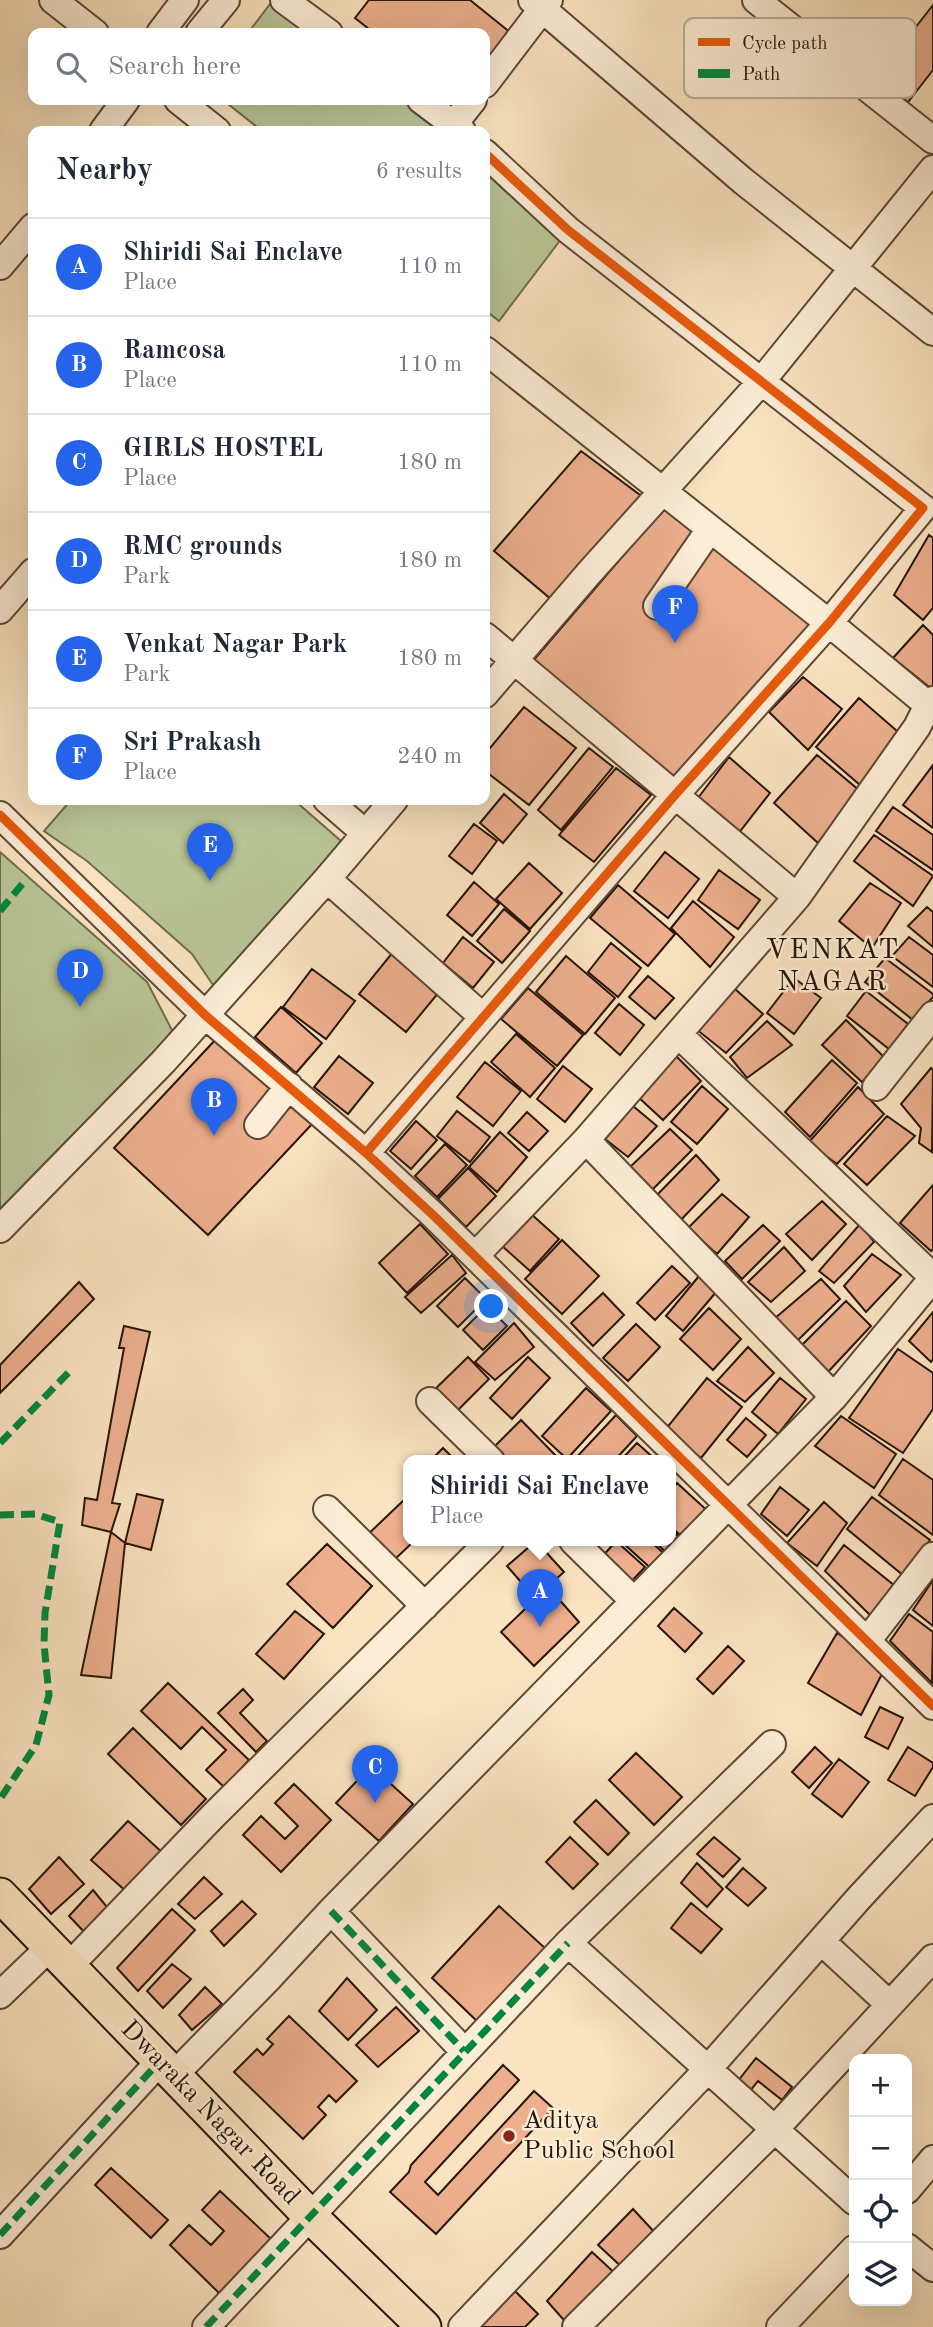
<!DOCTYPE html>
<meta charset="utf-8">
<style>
body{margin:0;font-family:"Old Standard TT",serif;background:#f2f2f3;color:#1f2937}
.controls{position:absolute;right:21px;bottom:21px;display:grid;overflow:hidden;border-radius:14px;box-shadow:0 7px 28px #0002}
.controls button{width:63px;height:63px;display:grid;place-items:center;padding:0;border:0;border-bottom:2px solid #e0e1e3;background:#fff;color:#1f2937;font:35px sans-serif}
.you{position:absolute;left:492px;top:1307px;width:24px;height:24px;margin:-18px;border:5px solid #fff;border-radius:50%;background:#1a73e8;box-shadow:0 0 0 10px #1a73e833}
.badge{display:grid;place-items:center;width:46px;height:46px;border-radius:50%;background:#2563eb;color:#fff;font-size:23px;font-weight:700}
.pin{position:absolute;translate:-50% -58px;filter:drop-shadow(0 2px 4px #0008)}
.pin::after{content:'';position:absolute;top:37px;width:24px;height:21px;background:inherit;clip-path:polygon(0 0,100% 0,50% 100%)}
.popup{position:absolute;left:403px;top:1455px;width:273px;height:91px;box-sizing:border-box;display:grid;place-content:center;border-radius:14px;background:#fff;filter:drop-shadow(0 2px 5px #0005);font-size:23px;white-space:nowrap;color:#747a83}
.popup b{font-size:26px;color:#1f2937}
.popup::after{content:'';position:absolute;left:50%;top:100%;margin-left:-14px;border:14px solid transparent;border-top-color:#fff}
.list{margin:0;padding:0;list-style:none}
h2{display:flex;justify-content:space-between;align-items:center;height:91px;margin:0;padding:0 28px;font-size:30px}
h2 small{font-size:23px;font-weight:400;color:#747a83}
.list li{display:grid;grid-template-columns:46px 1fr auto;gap:21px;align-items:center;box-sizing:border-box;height:98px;padding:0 28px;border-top:2px solid #e0e1e3}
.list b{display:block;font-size:26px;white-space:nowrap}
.list p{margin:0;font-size:23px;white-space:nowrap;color:#747a83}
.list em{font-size:23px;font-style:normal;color:#747a83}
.icon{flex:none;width:38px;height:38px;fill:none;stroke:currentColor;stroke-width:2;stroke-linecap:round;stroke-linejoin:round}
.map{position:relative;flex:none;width:933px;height:2327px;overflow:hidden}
.search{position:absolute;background:#fff;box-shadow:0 7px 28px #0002;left:28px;top:28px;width:462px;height:77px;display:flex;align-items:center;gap:18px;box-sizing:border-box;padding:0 24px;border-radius:14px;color:#747a83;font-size:26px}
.panel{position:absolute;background:#fff;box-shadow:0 7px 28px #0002;left:28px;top:126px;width:462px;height:679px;border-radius:14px}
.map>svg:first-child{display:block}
</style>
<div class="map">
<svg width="933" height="2327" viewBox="0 0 933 2327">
<rect width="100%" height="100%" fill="#fae3c0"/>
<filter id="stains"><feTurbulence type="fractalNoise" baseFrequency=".00286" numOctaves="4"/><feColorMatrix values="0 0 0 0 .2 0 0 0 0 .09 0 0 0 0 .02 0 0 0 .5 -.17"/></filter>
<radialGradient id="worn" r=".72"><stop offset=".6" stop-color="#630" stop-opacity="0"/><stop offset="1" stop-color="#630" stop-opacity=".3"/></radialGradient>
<!-- green -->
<path fill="#b9c596" stroke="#706c4e" stroke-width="2" d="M273 0 320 33H248Z
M223 100H404L443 131H262Z
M485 164 568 230 499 321 485 310Z
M71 800H294L341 841 294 901 215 988 192 954 87 861 44 831Z
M0 852 147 982 173 1032 0 1210Z"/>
<!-- building -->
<path fill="#edaf8e" stroke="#271407" stroke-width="2" d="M369 0H470L516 37 485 75V33H374L355 18Z
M933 5V70L908 102 876 78Z
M581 451 644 498 552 600 494 551Z
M663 509 819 624 673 784 532 662Z
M929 535 933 538V608L923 620 894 595Z
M923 625 933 635V690L893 658Z
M803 677 842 709 808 750 769 712Z
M859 698 904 737 860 785 816 747Z
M524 707 576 748 529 805 485 771V754Z
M589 748 613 767 561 830 538 810Z
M817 755 860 791 818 843 774 803Z
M729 757 770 793 738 834 698 798Z
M933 765V828L903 805Z
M616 768 651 795 594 862 559 835Z
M504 794 527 814 503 843 480 823Z
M893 807 933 835V870L876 831Z
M474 824 497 841 472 874 449 856Z
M874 835 933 876 913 906 854 861Z
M665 852 699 879 668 918 634 891Z
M529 863 562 893 530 929 496 899Z
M719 870 760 900 738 929 698 900Z
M474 882 499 904 472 936 447 915Z
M870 883 901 903 872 948 839 921Z
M618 885 675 934 648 966 590 918Z
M693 901 734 937 710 967 671 928Z
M927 907 933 912V947L908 926Z
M504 909 530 931 502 963 477 941Z
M463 937 494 962 473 988 443 963Z
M909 937 933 955V987L892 956Z
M611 943 641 968 618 997 588 972Z
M393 952 440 991 406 1032 359 994Z
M566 956 615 998 585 1034 536 992Z
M885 958 933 994V997L913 1020 865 982Z
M312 969 355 1001 326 1039 283 1007Z
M648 976 674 998 655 1019 629 997Z
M794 978 821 998 794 1034 767 1013Z
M528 988 583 1035 557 1066 501 1019Z
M735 989 763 1014 726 1053 696 1029Z
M866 991 908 1024 889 1049 847 1016Z
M619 1004 644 1025 620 1055 595 1033Z
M281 1007 322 1043 296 1073 255 1037Z
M846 1020 885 1058 862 1082 822 1045Z
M767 1021 792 1045 747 1078 730 1057Z
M516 1034 555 1068 530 1097 491 1062Z
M217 1038 313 1123 208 1235 114 1148Z
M675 1055 701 1081 663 1120 637 1096Z
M339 1056 373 1083 348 1114 314 1087Z
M832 1060 857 1083 810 1137 785 1112Z
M485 1062 521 1091 493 1126 457 1097Z
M563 1066 592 1089 565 1122 537 1099Z
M931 1068 933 1070 932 1152 919 1143 921 1128 901 1104Z
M702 1086 728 1109 697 1144 671 1122Z
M858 1087 884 1114 837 1164 808 1143Z
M633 1106 657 1126 628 1157 605 1139Z
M457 1111 490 1137 470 1162 437 1136Z
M527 1112 548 1131 529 1151 508 1133Z
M887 1116 915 1136 867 1185 844 1164Z
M416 1121 437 1140 411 1169 390 1151Z
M670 1129 692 1150 651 1191 629 1168Z
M500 1132 527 1157 497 1192 469 1167Z
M445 1144 467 1165 437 1197 415 1176Z
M696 1155 719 1180 678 1223 654 1198Z
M468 1168 496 1196 466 1227 438 1199Z
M933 1185V1249L931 1251 900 1223Z
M722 1194 749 1217 717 1254 688 1228Z
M822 1201 846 1224 812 1260 786 1234Z
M530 1213 559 1239 530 1271 501 1245Z
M420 1224 448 1254 407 1293 379 1263Z
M860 1224 874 1242 834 1283 819 1271Z
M763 1225 780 1241 742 1279 725 1261Z
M562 1240 599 1276 562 1314 525 1279Z
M784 1247 805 1271 771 1302 748 1282Z
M872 1254 901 1275 866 1312 844 1286Z
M452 1255 466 1273 421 1313 405 1297Z
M672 1266 690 1283 655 1320 637 1303Z
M699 1276 717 1291 683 1331 666 1316Z
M465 1278 486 1299 458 1327 437 1306Z
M821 1279 840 1299 796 1342 774 1319Z
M79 1282 94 1299 0 1393V1365Z
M603 1293 624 1315 593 1346 571 1323Z
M846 1301 871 1326 827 1373 799 1348Z
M487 1306 507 1326 483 1350 463 1330Z
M709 1308 741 1339 713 1370 680 1339Z
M933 1312V1359L931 1362 909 1341Z
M514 1323 534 1347 495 1380 475 1362Z
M636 1324 660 1347 628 1381 603 1358Z
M124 1326 150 1332 112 1503 120 1504 111 1532 82 1525 85 1498 97 1500 124 1348H119Z
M748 1347 774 1373 745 1402 717 1381Z
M898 1349 933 1373V1409L903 1453 849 1418Z
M468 1357 489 1379 452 1416 430 1394Z
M528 1357 550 1378 512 1419 490 1398Z
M707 1378 742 1407 701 1458 665 1430Z
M780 1378 806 1399 778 1434 752 1412Z
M586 1388 611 1411 567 1459 542 1436Z
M616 1415 637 1436 614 1461H573Z
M841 1416 896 1454 874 1488 815 1446Z
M746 1418 766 1435 747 1457 727 1440Z
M521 1420 561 1461H508L494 1447Z
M637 1443 657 1461H620Z
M443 1448 456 1461H430Z
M903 1459 933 1480V1535L879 1495Z
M677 1483 711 1514 687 1541 671 1527V1489Z
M780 1487 809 1510 787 1536 761 1514Z
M137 1494 163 1500 151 1550 125 1543Z
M872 1497 930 1540 904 1576 847 1529Z
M406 1498 409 1500V1541H414L389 1565 362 1540Z
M824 1502 847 1523 817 1566 787 1543Z
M671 1530 684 1541 671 1557 654 1541H671Z
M111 1532 125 1543 111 1678 81 1675Z
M536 1541 564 1572 535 1598 507 1566Z
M616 1541 645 1567 629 1584 602 1557Z
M627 1541H650L669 1558 656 1573 624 1544Z
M327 1544 372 1586 333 1628 287 1584Z
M844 1545 895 1586 871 1616 825 1571Z
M933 1580V1626L913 1610Z
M548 1587 579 1622 534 1666 501 1632Z
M674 1608 702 1633 685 1652 658 1626Z
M295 1611 324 1634 284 1679 256 1654Z
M909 1614 933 1632 932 1683 890 1641Z
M837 1633 886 1666 861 1715 808 1683Z
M728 1646 744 1661 713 1694 697 1679Z
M168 1683 249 1760 224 1787 206 1770 226 1750 202 1727 181 1749 141 1711Z
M243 1689 253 1700 240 1713 267 1741 256 1752 218 1713Z
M880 1707 903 1718 888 1749 865 1737Z
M133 1728 206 1799 181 1825 108 1754Z
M815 1747 832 1763 809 1788 792 1772Z
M908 1747 933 1763V1767L915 1796 888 1780Z
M636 1753 682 1797 654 1825 609 1780Z
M839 1759 869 1782 842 1817 812 1794Z
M371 1766 413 1804 379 1841 336 1803Z
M294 1784 331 1820 281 1872 243 1835 261 1816 285 1839 298 1826 275 1803Z
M596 1800 629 1833 608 1855 574 1822Z
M128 1821 165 1855 128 1893 91 1860Z
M570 1837 598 1864 573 1889 546 1862Z
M714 1837 740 1859 723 1877 697 1854Z
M59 1857 84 1884 51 1914 29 1889Z
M697 1863 723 1889 707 1907 681 1883Z
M743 1868 766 1888 748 1906 726 1887Z
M204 1877 222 1894 195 1919 178 1904Z
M93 1890 111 1912 88 1936 69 1916Z
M242 1901 256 1914 224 1946 211 1931Z
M691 1903 722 1929 701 1953 671 1928Z
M499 1906 547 1950 479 2023 432 1978Z
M172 1909 195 1930 138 1991 117 1968Z
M172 1964 191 1979 163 2008 147 1991Z
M347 1978 377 2010 348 2040 319 2011Z
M205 1987 222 2004 192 2030 179 2015Z
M396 2007 419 2031 378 2067 356 2045Z
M289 2016 357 2081 336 2102 329 2095 318 2107 326 2115 303 2139 234 2072 257 2049 263 2055 273 2044 267 2039Z
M756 2058 792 2087 782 2100 758 2081 750 2091 738 2081Z
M503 2065 519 2080 425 2182 438 2195 534 2091 553 2108 436 2234 390 2192 409 2172 411 2165Z
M111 2168 168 2220 151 2238 95 2185Z
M220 2191 271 2239 219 2293 170 2245 189 2225 211 2245 224 2231 202 2210Z
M633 2209 658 2236 625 2270 598 2245Z
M592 2252 621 2279 570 2327 547 2301Z
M511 2287 538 2314 525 2327H472Z"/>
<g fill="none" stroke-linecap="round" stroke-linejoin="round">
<!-- minor casing -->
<g stroke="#5c4835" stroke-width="30">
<path id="minor" d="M53 0 95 33
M284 0 329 33
M532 0 743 181 933 332
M756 0 933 140
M160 33 185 0
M199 33 226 0
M485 84 549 0
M178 100 217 131
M421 100 462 131
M454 124 473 100
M103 131 126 100
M0 266 33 227
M485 350 829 623 933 709
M657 606 710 529
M0 610 33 572
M485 636 797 897 917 727 928 705 933 700
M485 694 589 573 760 383 933 169
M327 800 365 833
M0 815 205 1015 366 1153 433 1215 933 1706
M327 879 483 1017
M797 897 586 1140 834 1397
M678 1034 933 1277
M876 1087 933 1015
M258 1125 289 1086
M366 1153 675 795 829 623 923 508 568 230 485 153
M0 1229 163 1062 327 879 394 800
M475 1256 586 1140
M430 1401 491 1461
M327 1509 425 1606
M573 1541 634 1601
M867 1641 933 1556
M772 1744 568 1943 854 2201
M331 1911 464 2051
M821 1941 889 2004
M69 1966 213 1816 490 1541
M0 1995 51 1946
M175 2074 268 1979 331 1911 834 1397 933 1278
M907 2190 933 2159
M0 2235 160 2061
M907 2247 933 2268
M206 2327 568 1943
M462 2327 707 2070 859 1898 933 1818
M576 2327 776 2128 933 1958
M780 2327 854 2249"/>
</g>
<!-- major casing -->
<g stroke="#271407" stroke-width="37">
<path id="major" d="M0 1895 310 2216 424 2327"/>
</g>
<!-- minor -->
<use href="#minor" stroke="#fcedd6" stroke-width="26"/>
<!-- major -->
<use href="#major" stroke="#fae3c0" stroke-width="33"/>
<!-- quiet -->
<path stroke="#00873e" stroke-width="7" stroke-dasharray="14 7" stroke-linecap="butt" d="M0 911 24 882
M0 1443 69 1372
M0 1515 35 1514 60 1522 45 1613 44 1644 49 1695 36 1745 0 1799
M331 1911 464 2051
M0 2235 160 2061
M206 2327 568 1943"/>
<!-- cycleway casing -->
<g stroke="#fcedd6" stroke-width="13">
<path id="cycleway" d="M0 815 205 1015 366 1153 433 1215 933 1706
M366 1153 675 795 829 623 923 508 568 230 485 153"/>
</g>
<!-- cycleway -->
<use href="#cycleway" stroke="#e8590c" stroke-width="9"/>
</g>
<!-- markers -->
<circle fill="#8f2418" stroke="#fcedd6" stroke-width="2.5" cx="509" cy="2136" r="7"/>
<g text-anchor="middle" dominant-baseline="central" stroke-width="5" stroke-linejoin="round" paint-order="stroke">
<!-- street labels -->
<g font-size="26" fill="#271407" stroke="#fcedd6">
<text transform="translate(210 2113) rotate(46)">Dwaraka Nagar Road</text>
</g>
<!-- poi labels -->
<g font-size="26" fill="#271407" stroke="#fcedd6" text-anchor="start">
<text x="523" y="2121">Aditya<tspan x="523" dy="30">Public School</tspan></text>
</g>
<!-- neighbourhood labels -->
<g font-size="28" letter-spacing="2" fill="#271407" stroke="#fcedd6">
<text x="833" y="951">VENKAT<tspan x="833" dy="32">NAGAR</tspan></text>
</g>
</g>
<!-- legend -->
<rect x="684" y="18" width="232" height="80" rx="10" fill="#fcedd6" stroke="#bcac98" stroke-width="2"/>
<rect x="698" y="38" width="32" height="8" fill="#e8590c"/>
<rect x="698" y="69" width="32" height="9" fill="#00873e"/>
<g font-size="19" fill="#271407">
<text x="742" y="49">Cycle path</text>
<text x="742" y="80">Path</text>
</g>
<rect width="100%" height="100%" filter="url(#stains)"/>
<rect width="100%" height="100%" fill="url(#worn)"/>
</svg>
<div class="controls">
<button>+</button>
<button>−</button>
<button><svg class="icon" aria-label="locate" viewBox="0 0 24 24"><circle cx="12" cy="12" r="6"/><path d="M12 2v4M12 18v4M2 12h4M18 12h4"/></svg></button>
<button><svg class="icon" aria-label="layers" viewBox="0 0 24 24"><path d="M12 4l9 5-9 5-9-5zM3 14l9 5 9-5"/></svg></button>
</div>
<div class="you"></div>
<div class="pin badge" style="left:540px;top:1627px">A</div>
<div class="popup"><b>Shiridi Sai Enclave</b>Place</div>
<div class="pin badge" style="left:214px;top:1136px">B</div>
<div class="pin badge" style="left:375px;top:1803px">C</div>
<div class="pin badge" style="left:80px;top:1007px">D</div>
<div class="pin badge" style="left:210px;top:881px">E</div>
<div class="pin badge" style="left:675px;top:643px">F</div>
<div class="search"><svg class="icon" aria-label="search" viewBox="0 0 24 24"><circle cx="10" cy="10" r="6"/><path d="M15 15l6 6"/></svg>Search here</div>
<section class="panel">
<h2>Nearby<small>6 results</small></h2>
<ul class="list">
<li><span class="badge">A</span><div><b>Shiridi Sai Enclave</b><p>Place</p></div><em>110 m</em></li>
<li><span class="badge">B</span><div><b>Ramcosa</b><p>Place</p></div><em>110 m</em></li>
<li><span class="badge">C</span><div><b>GIRLS HOSTEL</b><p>Place</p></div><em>180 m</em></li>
<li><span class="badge">D</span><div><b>RMC grounds</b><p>Park</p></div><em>180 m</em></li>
<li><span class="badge">E</span><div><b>Venkat Nagar Park</b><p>Park</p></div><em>180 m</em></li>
<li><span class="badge">F</span><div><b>Sri Prakash</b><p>Place</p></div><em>240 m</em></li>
</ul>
</section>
</div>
